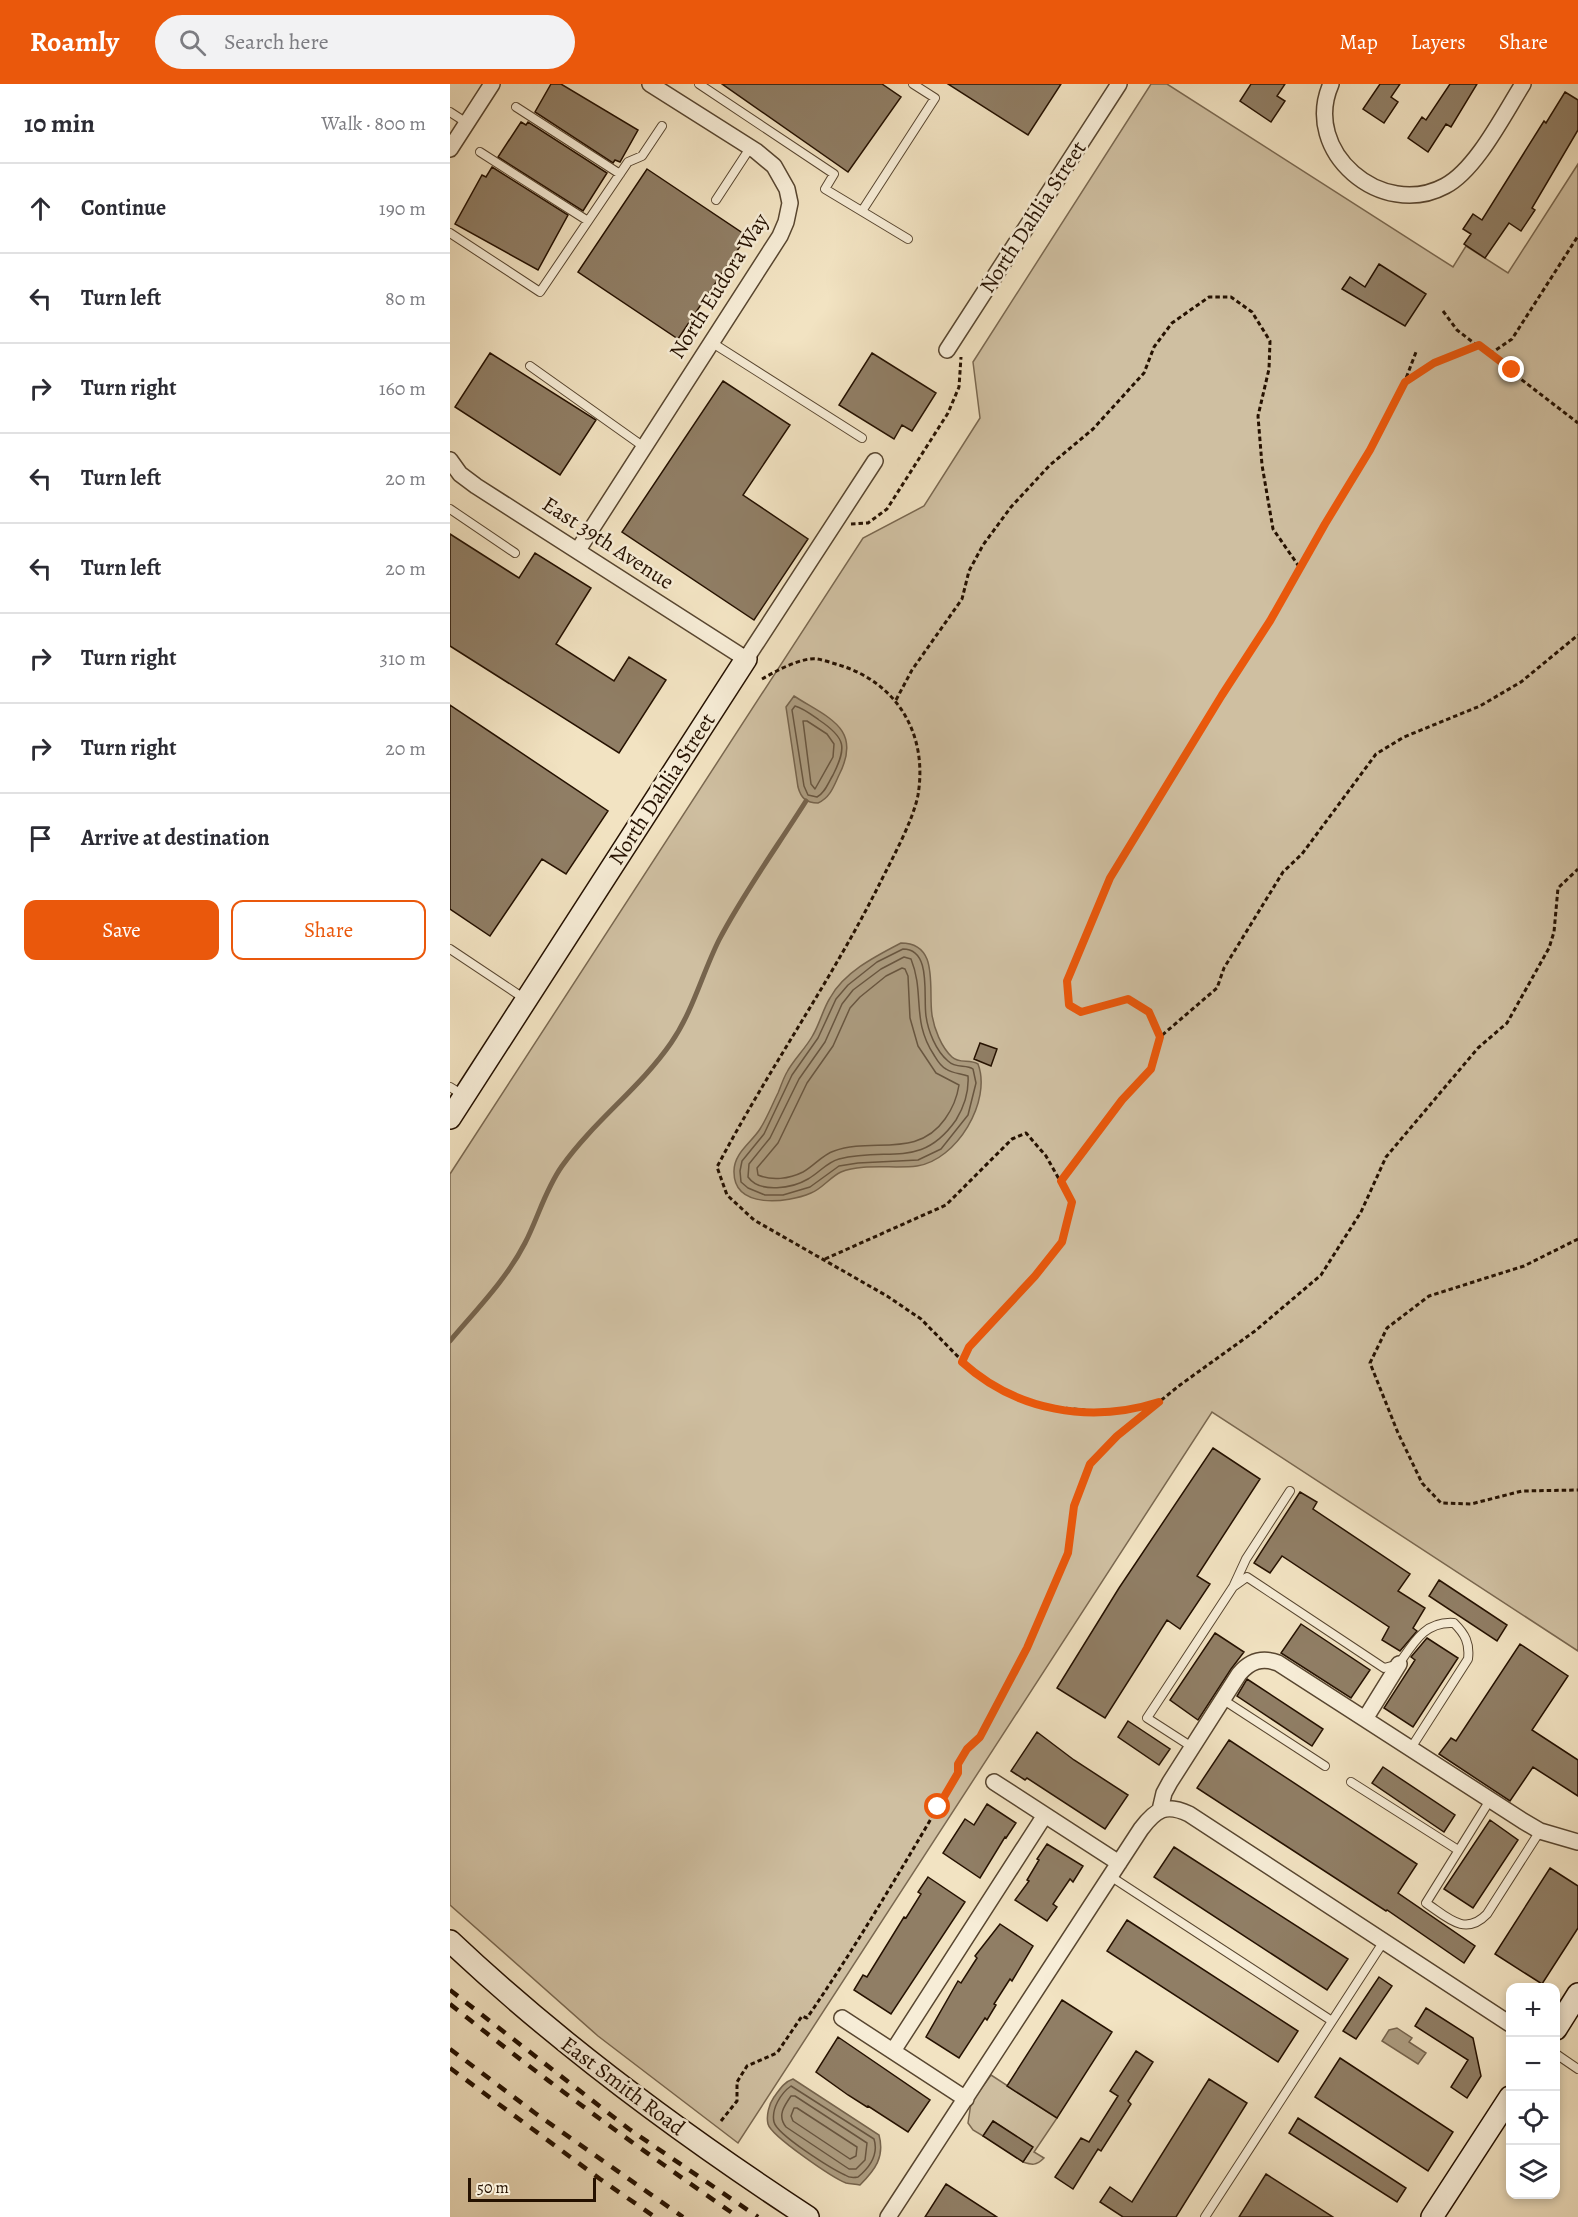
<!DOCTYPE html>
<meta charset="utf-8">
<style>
body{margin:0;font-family:Alegreya,serif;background:#f2f2f3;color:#2b2b33}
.controls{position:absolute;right:18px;bottom:18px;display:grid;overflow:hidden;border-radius:12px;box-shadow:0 3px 9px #0003}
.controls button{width:54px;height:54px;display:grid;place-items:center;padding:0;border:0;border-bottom:2px solid #e1e1e2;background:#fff;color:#2b2b33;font:30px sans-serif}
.scale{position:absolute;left:18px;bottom:15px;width:128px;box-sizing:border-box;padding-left:6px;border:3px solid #251100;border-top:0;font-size:16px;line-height:21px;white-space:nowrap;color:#251100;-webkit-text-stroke:4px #f7edd7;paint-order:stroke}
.stop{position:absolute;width:18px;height:18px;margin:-14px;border:4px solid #ea580c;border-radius:50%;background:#fff}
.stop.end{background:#ea580c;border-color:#fff;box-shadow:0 2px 6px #0008}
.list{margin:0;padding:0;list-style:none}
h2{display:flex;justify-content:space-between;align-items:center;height:78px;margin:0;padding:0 24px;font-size:26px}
h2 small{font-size:20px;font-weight:400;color:#7c7c81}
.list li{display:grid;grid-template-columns:39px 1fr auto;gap:18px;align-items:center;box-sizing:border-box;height:90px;padding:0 24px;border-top:2px solid #e1e1e2}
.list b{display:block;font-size:22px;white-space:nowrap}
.list em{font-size:20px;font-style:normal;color:#7c7c81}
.actions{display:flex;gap:12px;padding:18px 24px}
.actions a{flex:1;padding:14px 0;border:2px solid #ea580c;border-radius:12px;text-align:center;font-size:21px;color:#ea580c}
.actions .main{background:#ea580c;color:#fff}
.icon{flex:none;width:33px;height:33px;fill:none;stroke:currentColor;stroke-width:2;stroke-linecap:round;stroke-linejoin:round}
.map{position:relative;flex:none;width:1128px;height:2133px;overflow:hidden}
header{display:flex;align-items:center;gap:36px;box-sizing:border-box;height:84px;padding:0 30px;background:#ea580c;color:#fff}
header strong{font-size:28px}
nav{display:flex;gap:33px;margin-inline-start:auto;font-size:21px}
.search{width:420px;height:54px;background:#f2f2f3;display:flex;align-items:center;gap:15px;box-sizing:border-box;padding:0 21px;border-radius:33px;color:#7c7c81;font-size:22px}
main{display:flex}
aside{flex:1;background:#fff}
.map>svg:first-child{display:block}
</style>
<header>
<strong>Roamly</strong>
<div class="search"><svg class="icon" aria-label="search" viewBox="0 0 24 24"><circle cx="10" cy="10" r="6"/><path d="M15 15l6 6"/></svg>Search here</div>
<nav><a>Map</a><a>Layers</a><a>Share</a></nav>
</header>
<main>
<aside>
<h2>10 min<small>Walk · 800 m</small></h2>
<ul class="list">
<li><svg class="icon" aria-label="ahead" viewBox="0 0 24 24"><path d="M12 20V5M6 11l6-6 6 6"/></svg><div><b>Continue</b></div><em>190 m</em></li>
<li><svg class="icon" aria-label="left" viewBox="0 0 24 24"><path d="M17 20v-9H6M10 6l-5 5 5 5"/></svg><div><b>Turn left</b></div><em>80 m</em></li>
<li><svg class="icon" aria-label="right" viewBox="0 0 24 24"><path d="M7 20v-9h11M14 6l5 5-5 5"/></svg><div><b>Turn right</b></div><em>160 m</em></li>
<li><svg class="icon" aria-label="left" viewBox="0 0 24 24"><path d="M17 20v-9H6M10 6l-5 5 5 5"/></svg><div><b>Turn left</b></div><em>20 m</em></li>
<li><svg class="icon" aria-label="left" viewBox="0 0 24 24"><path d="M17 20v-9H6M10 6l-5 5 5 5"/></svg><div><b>Turn left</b></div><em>20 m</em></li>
<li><svg class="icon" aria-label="right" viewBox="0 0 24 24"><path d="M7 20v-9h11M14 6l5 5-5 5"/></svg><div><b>Turn right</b></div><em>310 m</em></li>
<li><svg class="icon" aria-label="right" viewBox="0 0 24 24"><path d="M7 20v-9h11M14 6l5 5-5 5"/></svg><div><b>Turn right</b></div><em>20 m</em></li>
<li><svg class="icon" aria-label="arrive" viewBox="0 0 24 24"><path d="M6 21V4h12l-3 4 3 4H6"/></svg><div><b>Arrive at destination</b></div></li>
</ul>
<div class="actions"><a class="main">Save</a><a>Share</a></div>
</aside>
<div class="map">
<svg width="1128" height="2133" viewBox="0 0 1128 2133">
<rect width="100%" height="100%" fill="#f2e3c2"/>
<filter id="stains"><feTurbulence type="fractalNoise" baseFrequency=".00333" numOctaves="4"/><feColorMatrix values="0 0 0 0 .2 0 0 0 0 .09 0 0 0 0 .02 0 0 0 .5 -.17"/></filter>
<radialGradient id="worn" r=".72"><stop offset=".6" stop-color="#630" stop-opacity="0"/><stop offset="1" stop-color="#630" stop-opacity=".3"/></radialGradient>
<!-- green -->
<path fill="#cfbfa1" stroke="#7a6850" stroke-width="1.5" d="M701 0H717L1003 183 1016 162 1058 189 1128 80V1567L762 1328 288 2059 148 1952 0 1821V1090L413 454 474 422 530 334 523 278Z
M541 1991 607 2034 584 2068 594 2074C586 2082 582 2081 573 2078L582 2063 543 2037 533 2052 523 2046 518 2039 521 2019Z"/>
<!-- water -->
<path fill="#ac9c80" stroke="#76644d" stroke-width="1.5" d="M344 612C378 634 413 644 389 691 384 702 380 714 368 719 356 719 351 714 348 703L336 623Z
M451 859C490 859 478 905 482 931 484 944 491 963 502 973 509 980 520 975 528 980 542 1017 507 1076 467 1082 445 1085 412 1079 391 1088 380 1093 372 1105 361 1109 338 1119 283 1126 284 1087 284 1069 301 1059 310 1045 317 1034 322 1021 328 1009 331 1002 333 995 337 988 344 975 356 964 363 951 370 939 373 925 380 914 394 888 426 872 451 859Z
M947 1944 962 1954 959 1958 976 1969 968 1980 932 1957 939 1946Z
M343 1995 429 2051C435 2073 425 2086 410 2101 405 2100 400 2100 396 2099 383 2094 321 2052 318 2040 316 2032 319 2020 324 2013 330 2005 334 1998 343 1995Z"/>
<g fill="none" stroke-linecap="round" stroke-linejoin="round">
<!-- shore -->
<path stroke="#685640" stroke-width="1.5" d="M345 622C353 624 362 631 369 636 396 654 397 663 383 691 378 699 375 709 367 713L358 711 354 702 342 626Z
M353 637H357L377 650 384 660 383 673 365 705 361 700Z
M453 865C482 865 473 912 476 932 478 947 486 967 498 977 506 985 516 980 523 985L526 999 518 1031 491 1065 468 1076 408 1079 389 1082 360 1103 333 1111H315L298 1104 291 1098 290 1087 292 1077 314 1050 342 991 368 954 386 915 398 901 427 878Z
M454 873 461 875C475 910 461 936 484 971 487 976 490 982 496 985 503 990 511 989 518 992 519 1007 514 1023 506 1036 471 1086 439 1062 389 1075 377 1078 369 1089 358 1095 343 1104 310 1110 298 1093L299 1080 320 1054 349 995 375 958 392 920 403 906 431 885Z
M452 884 455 885 458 892 460 934 468 962 486 989 509 1001C507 1014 503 1024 495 1035 467 1075 423 1053 384 1067 372 1071 364 1082 353 1088 339 1095 322 1097 308 1091L307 1084 328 1059 357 999 383 962 400 924 410 913 436 892Z
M341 2002 424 2055C429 2071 420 2083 408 2093 403 2094 399 2094 395 2091 382 2085 327 2051 324 2038 321 2025 331 2009 341 2002Z
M341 2012H345L417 2059 415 2076 406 2085H399L336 2043C327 2032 334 2022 341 2012Z
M344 2024H347L407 2063 406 2072 400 2075 343 2037 341 2032Z"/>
<!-- stream -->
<path stroke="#76644d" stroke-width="5" d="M0 1257C26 1226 56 1196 75 1159 88 1134 95 1106 112 1082 144 1037 190 1004 221 959 243 927 252 890 269 856 294 808 327 763 356 717"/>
</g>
<!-- building -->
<path fill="#907e65" stroke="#251100" stroke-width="1.5" d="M101 0H111L188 46 170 78 165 76 163 79 85 28Z
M272 0H432L451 13 398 88Z
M498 0H611L578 51Z
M801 0H835L827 12 835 17 821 38 790 17Z
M930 0H950L941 13 948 18 934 39 913 25Z
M1000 0H1027L1001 43 996 40 978 68 958 54 972 33 976 36Z
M1115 8 1128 16V46L1082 124 1085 126 1071 147 1059 139 1035 174 1014 160 1021 150 1013 145 1023 130 1032 136 1094 37 1096 39Z
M71 38 76 41 78 38 157 89 133 127 48 73Z
M42 83 118 131 88 186 5 140 32 91 36 93Z
M197 85 297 152 228 255 128 188Z
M929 180 976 210 955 242 892 205 900 193 915 203Z
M40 269 146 336 110 391 5 323Z
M422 269 486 309 462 347 452 341 444 355 389 321Z
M273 297 340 341 293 411 358 455 304 536 172 448Z
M0 450 69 494 85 469 141 504 106 560 164 597 179 573 216 596 169 669 0 562Z
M0 621 158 727 116 790 92 775 40 852 0 825Z
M530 959 547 965 541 982 524 975Z
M763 1364 810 1395 747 1492 760 1500 730 1545 717 1536 655 1634 607 1604 669 1504Z
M850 1408 867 1418 863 1425 960 1490 948 1507 975 1524 963 1544 967 1547 950 1567 932 1556 939 1543 832 1472 820 1489 804 1479Z
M989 1496 1057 1541 1047 1557 979 1512Z
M851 1540 920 1586 901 1614 831 1569Z
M765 1549 794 1568 781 1585 748 1636 720 1616Z
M977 1554 1008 1574 963 1643 934 1624 965 1576 961 1573Z
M1070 1560 1118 1592 1082 1646 1128 1676V1712L1083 1683 1060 1717 989 1670 1001 1654 1006 1657Z
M797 1595 873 1645 862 1662 787 1612Z
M678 1637 720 1665 709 1681 668 1653Z
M587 1648 624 1676 678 1711 655 1745 577 1694 575 1696 561 1687Z
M779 1656 967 1780 948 1809 1025 1862 1014 1879 937 1826 936 1827 747 1704Z
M933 1683 1005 1731 994 1748 922 1699Z
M537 1720 566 1739 556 1754 555 1753 530 1794 493 1769 515 1735 524 1741Z
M1040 1736 1068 1756 1023 1824 994 1805Z
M597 1760 633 1782 623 1798 620 1795 603 1820 607 1823 597 1837 565 1816 579 1797 577 1796 589 1776 587 1775Z
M724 1763 898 1875 877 1906 704 1793Z
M1100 1784 1128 1802V1844L1092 1900 1045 1870Z
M478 1793 515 1818 441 1930 404 1906 413 1891 417 1893 454 1833 456 1834 471 1810 468 1808Z
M677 1836 848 1947 828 1978 657 1867Z
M550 1840 583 1862 562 1897 560 1895 544 1920 546 1921 537 1936 535 1934 509 1974 476 1953 508 1897 511 1899 527 1874 525 1872Z
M929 1893 942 1902 906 1955 893 1947Z
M612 1916 662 1948 607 2034 557 2002Z
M976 1924 1023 1954 1031 1992 1017 2014 1001 2003 1018 1976 965 1942Z
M388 1953 480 2016 458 2048 418 2022 417 2023 398 2011 366 1988Z
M686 1967 703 1978 678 2017 681 2020 651 2067 648 2065 623 2105 605 2093 631 2054 639 2058 668 2012 660 2007Z
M890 1974 1003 2048 978 2087 865 2013Z
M759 1995 797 2019 726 2133H673L650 2118 660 2103 682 2118Z
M848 2034 956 2104 947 2118 839 2049Z
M543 2037 583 2063 573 2078 533 2052Z
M816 2090 883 2133H789Z
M496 2100 547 2133H475Z"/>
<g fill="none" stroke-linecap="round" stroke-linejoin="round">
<!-- lane casing -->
<g stroke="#584630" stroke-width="10">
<path id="lane" d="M249 0 384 90 375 105 458 155
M66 23 170 90
M0 28 17 39
M30 68 138 137
M266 116 300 64
M412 127 485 14 463 0
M0 149 90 208 178 78 192 72 212 42
M261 258 412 354
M80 282 194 363
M0 425 65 469
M0 865 75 915
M0 1003 13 1011
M784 1501 796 1475 840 1407
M772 1615 875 1682
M742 1663 697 1634 783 1503 797 1493 934 1584 949 1580C964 1558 975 1537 1004 1539 1015 1550 1020 1559 1018 1575L961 1664
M901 1698 1008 1766
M1040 1716 976 1819C997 1833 1015 1853 1037 1830L1090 1747
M660 1792 882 1937
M1106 1970 1128 1985
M755 2133 934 1857"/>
</g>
<!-- street casing -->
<g stroke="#584630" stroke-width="18">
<path id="street" d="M881 0C851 68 932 136 995 102 1026 86 1054 30 1073 0
M0 65 42 0
M497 266 669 0
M0 376 10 390 26 402 296 575 425 377
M128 466 330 152 336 138 340 119 337 105 324 82 306 67 200 0
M915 1635 949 1580
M544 1698 669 1779
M710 1726 714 1709 720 1698 789 1590C800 1577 812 1573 828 1579L1073 1737 1090 1747 1128 1758
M392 1934 516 2015
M443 1967 595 1731
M438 2133 691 1745C706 1725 716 1719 739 1730L1060 1940"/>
</g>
<!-- secondary casing -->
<g stroke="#251100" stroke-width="24">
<path id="secondary" d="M0 1034 296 575
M0 1857C110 1961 231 2050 358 2133
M1106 1945 1128 1910
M982 2133 1060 2013"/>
</g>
<!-- path -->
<path stroke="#251100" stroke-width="3" stroke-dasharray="4.5 3" stroke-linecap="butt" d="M993 227 1007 246 1128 339
M1040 270 1062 255 1128 152
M956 297 984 279 1028 261
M401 440 418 439 437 425 498 329 509 303 511 273
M312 595C326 587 351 573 367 575 374 576 382 579 389 581 448 599 478 651 468 711 463 737 442 775 430 799 381 897 318 986 267 1083L277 1111 304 1136 437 1212 471 1235 529 1294 562 1312 586 1321 660 1329 684 1326 705 1319
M446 616 462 586 512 515 519 487 533 461 561 423 600 381 643 345 694 289 704 263 722 239 759 213H781L802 228 820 257 819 285 808 332 812 381 823 445 850 484
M710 953 699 928 678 915 631 928 619 921 617 897 660 794 772 611 820 537 875 440 920 366 950 310 966 268
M611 1097 672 1016 701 985 710 953 767 904 774 884 833 788 852 770 926 670 954 653 1030 622 1071 598 1128 551
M1128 1155 1074 1182 979 1212 937 1244 920 1279 948 1349 972 1399 991 1419 1021 1420 1072 1407 1128 1406
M375 1175 496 1121 562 1055 576 1049 596 1072 622 1118 612 1158 585 1192 519 1263 512 1278
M271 2037 287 2017V1998L297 1982 327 1969 352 1932 357 1934C411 1855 459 1772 508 1689V1680L517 1665 530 1653 577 1564 617 1469 624 1422 640 1381 667 1352 730 1301 805 1247 871 1191 911 1128 936 1073 1028 964 1057 939 1099 864 1104 848 1108 804 1128 785"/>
<!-- lane -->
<use href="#lane" stroke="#f7edd7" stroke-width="8"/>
<!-- street -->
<use href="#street" stroke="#f7edd7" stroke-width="15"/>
<!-- secondary -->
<use href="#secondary" stroke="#f7edd7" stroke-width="21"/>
<!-- rail -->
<path stroke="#251100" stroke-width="4.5" stroke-dasharray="10 10" stroke-linecap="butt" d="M0 1906 179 2045 308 2133
M0 1920C93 1995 190 2065 288 2133
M0 1965 85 2029 233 2133
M0 1984 150 2095 205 2133"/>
</g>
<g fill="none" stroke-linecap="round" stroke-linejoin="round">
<!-- route -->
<path stroke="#ea580c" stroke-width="8" d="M488 1723 508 1689V1680L517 1665 530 1653 577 1564 618 1469 624 1422 640 1380 667 1352 709 1318C640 1340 566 1327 512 1278L519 1263 585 1192 612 1158 622 1118 611 1097 672 1016 701 985 710 953 699 928 678 915 631 928 619 921 617 897 660 794 772 611 820 537 875 440 920 366 955 298 984 279 1029 261 1062 286"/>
</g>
<g text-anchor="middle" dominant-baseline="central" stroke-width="5" stroke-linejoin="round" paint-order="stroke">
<!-- street labels -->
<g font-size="22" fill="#251100" stroke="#f7edd7">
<text transform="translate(583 133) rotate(-57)">North Dahlia Street</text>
<text transform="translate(269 202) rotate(-58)">North Eudora Way</text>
<text transform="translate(158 459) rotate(33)">East 39th Avenue</text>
<text transform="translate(212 705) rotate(-57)">North Dahlia Street</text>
<text transform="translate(173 2002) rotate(37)">East Smith Road</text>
</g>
</g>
<rect width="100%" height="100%" filter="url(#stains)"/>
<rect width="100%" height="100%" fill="url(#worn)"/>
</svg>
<div class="controls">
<button>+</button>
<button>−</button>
<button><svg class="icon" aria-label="locate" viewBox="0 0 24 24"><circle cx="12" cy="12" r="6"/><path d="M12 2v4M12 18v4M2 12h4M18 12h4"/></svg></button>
<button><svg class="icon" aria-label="layers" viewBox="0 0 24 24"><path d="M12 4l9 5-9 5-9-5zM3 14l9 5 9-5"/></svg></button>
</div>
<div class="scale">50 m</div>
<div class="stop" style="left:488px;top:1723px"></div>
<div class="stop end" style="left:1062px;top:286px"></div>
</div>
</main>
